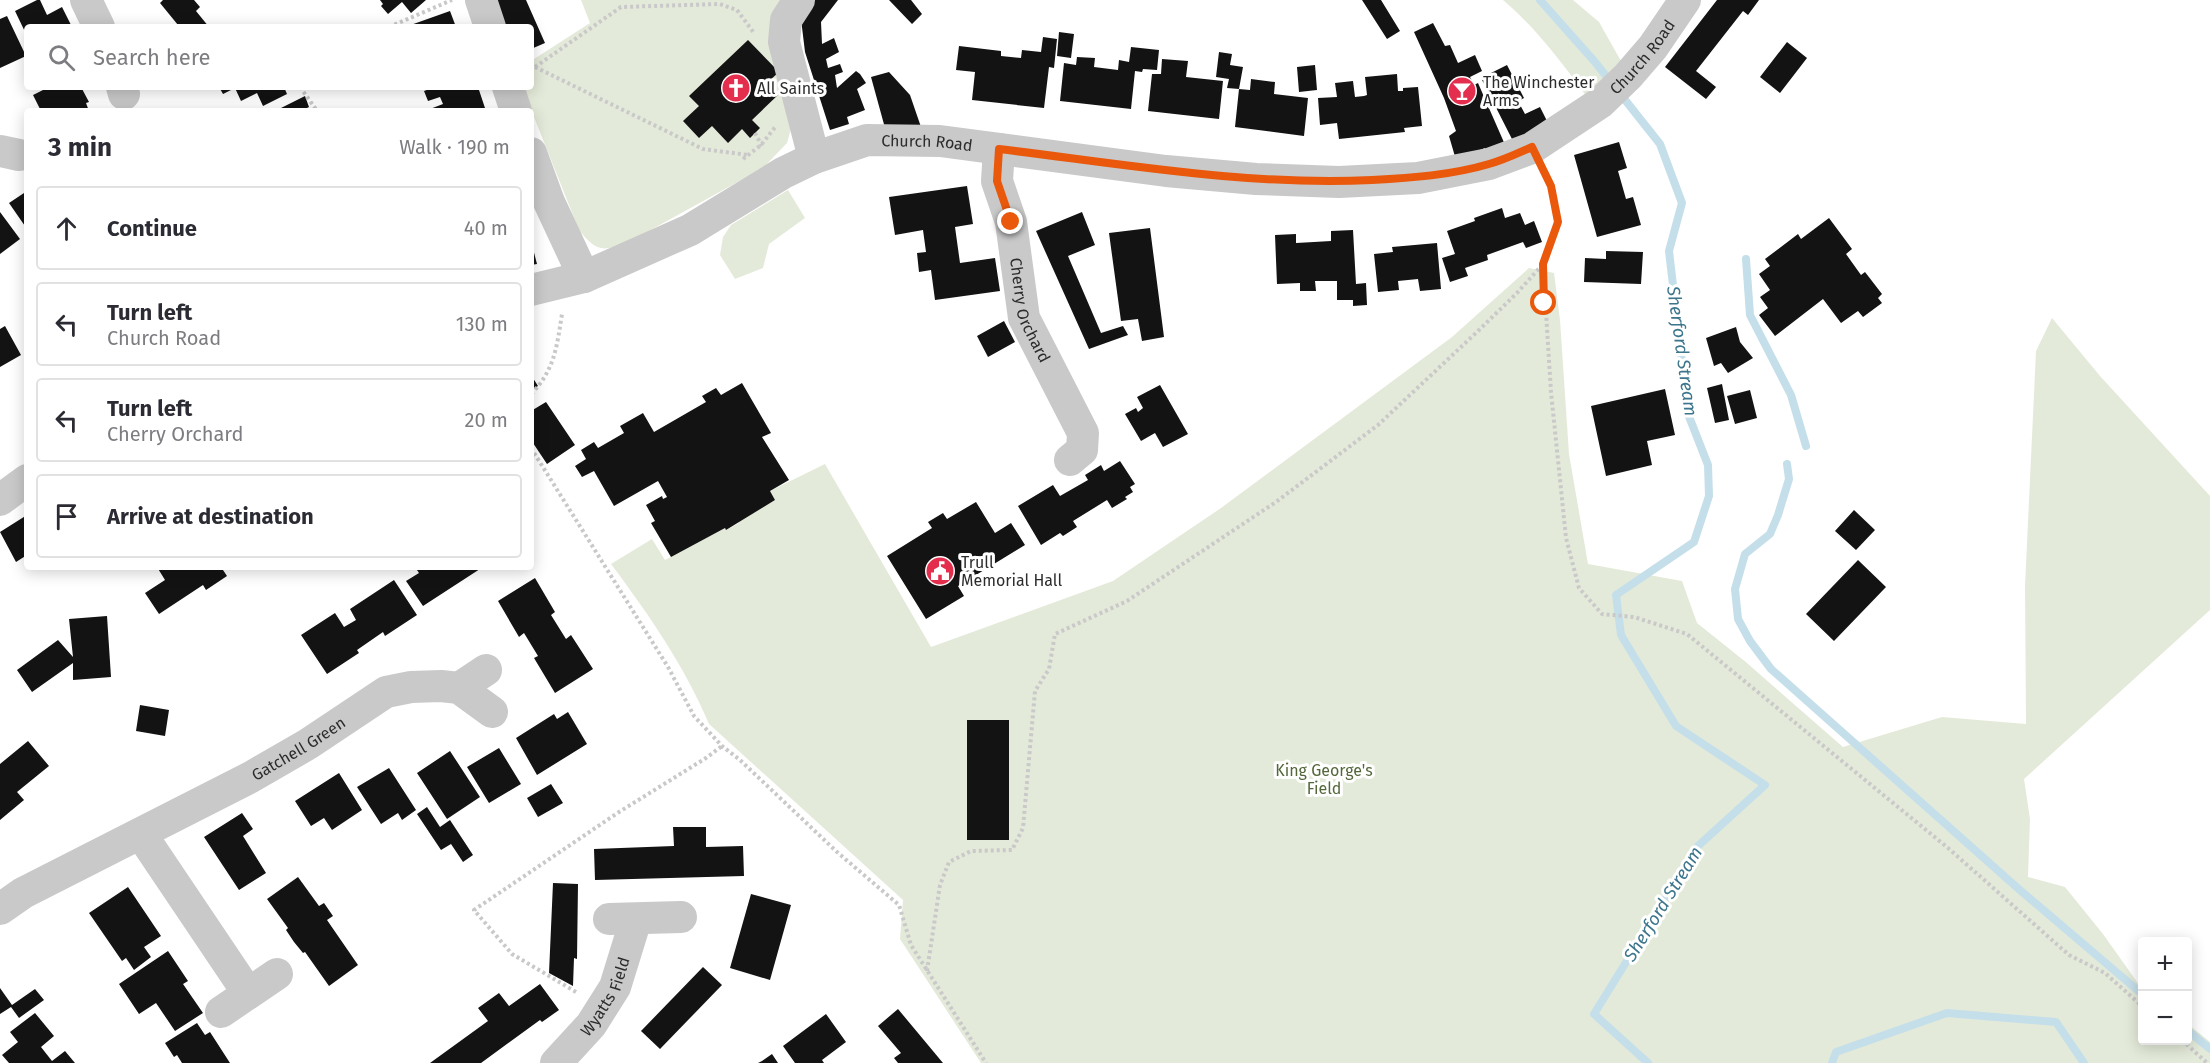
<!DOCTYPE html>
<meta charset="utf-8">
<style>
body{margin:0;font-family:"Fira Sans",sans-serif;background:#f7f7f7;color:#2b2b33}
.controls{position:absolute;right:18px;bottom:18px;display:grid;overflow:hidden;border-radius:6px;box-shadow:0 3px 15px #0003}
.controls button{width:54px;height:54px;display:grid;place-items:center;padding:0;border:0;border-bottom:2px solid #e1e1e2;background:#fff;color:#2b2b33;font:30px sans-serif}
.stop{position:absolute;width:18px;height:18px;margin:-14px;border:4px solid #ea580c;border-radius:50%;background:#fff}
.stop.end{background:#ea580c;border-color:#fff;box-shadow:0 2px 6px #0008}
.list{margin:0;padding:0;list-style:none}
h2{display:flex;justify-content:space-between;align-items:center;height:78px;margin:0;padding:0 24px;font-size:26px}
h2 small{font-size:20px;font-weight:400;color:#7c7c81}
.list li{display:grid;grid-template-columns:39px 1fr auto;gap:18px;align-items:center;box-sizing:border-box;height:84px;margin:0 12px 12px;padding:0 12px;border:2px solid #e1e1e2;border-radius:6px}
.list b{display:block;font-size:22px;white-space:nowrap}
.list p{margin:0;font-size:20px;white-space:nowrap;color:#7c7c81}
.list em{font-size:20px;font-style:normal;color:#7c7c81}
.icon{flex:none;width:33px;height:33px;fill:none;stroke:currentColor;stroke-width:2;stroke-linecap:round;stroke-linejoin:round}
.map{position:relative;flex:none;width:2210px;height:1063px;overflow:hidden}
.search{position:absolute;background:#fff;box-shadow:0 3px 15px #0003;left:24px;top:24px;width:510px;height:66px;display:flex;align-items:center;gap:15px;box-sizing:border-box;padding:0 21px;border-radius:6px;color:#7c7c81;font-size:22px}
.panel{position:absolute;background:#fff;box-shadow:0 3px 15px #0003;left:24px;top:108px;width:510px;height:462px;border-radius:6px}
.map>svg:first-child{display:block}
</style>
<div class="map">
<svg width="2210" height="1063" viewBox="0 0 2210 1063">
<rect width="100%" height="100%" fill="#fff"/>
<!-- green -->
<path fill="#e4ead9" d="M581 0H789L794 118 787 143 763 168 627 243C601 252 596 251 579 230L522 87H531V61L590 23Z
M1503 0H1573L1599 22 1621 61 1587 97C1562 63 1536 28 1503 0Z
M788 190 805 218 769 244 763 268 735 279 720 255 723 237 731 225Z
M1529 268 1554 273 1560 320 1569 454 1588 564 1682 581 1697 623 1747 663 1843 747 1942 717 2026 724 2025 586 2036 351 2052 318 2100 376 2210 496V610L2024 779 2030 819 2028 877 2065 887 2103 934 2142 989V1040H2188V1024L2210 1042V1063H981L900 939 903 900 709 724C684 665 649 615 611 564L652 539 665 560 725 528 726 530 739 523 738 521 775 500 770 491 825 464 931 647 1113 581 1221 508 1452 337Z"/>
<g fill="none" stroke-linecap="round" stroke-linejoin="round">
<!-- stream -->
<path stroke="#c5dfea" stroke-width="8" d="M1540 0 1595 62 1660 144 1682 203 1669 251 1688 414 1708 465 1709 496 1694 542 1616 595 1621 635 1676 726 1765 785 1698 846 1594 1014 1648 1063
M1746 259 1750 315 1791 395 1806 446
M1787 464 1789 479 1778 515 1770 534 1745 554 1735 589 1738 619 1750 641 1771 669 2021 891 2142 994
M2188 1031 2210 1049
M1832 1063 1836 1052 1947 1013 2056 1022 2084 1063"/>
</g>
<!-- building -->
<path fill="#131313" d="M37 0H40L47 15 62 7 72 27H27V36L15 11Z
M163 0H194L200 7 196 11 209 27H176L178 25 160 3Z
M380 0H426L411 13 402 2 388 14 381 6 383 4Z
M492 0H526L545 43 531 49V27H504Z
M813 0H838L821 22 822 44 834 38 839 52 826 59 828 68 840 64 843 72 835 75 837 88 856 71 860 74 866 83 857 89 865 110 847 117 849 124 830 130 805 52 801 19Z
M889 0H911L922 14 912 24Z
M1362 0H1381L1400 31 1387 39Z
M1717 0H1759L1748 15 1743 11 1696 71 1716 87 1706 99 1665 67Z
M450 11 456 27H405Z
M7 16 26 56 0 68V19Z
M1433 23 1445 46 1450 45 1458 63 1475 55 1482 71 1470 77 1474 85 1478 83 1506 147 1488 154 1485 148 1456 160 1449 136 1456 131 1444 98 1414 32Z
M1059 32 1074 34 1071 58 1057 56Z
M1043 37 1057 39 1054 68 1049 67 1044 108 972 100 975 72 956 70 959 46 1001 51V56L1021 58 1022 50 1041 52Z
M748 40 779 72 768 82 779 94 752 120 760 128 750 138 742 129 728 143 712 126 699 138 683 121 699 106 689 96Z
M1787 42 1807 58 1780 93 1760 77Z
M1131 47 1159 50 1157 70 1143 69 1142 72 1135 71 1131 109 1060 101 1064 63 1076 65 1077 57 1095 58 1094 67 1118 70 1119 60 1129 62Z
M1219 52 1232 54 1230 65 1243 67 1239 89 1227 88 1229 79 1216 77Z
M1162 59 1188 61 1186 77 1223 81 1219 119 1148 111 1152 74H1161Z
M1315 65 1317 90 1299 92 1297 67Z
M1507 65 1524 98 1518 101 1525 114 1540 107 1549 125 1514 143 1481 78Z
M889 72 910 95 921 127 885 128 871 77Z
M1397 74 1398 91H1403V88L1418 87 1422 126 1404 128 1405 132 1339 139 1337 123 1320 125 1318 98 1337 97 1335 83 1353 81 1355 97 1364 96 1367 95 1365 77Z
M1251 79 1275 82 1274 94 1308 98 1304 136 1235 127 1239 89 1250 90Z
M41 87H67L68 89 81 87 89 102 86 103 89 111H41L33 95 43 90Z
M219 87H284L287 94 263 106 257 93 241 101 235 88 223 94Z
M435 87H478L486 111H431L430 109 443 104 440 97 428 101 424 91Z
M305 96 309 107 301 111H275Z
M1619 142 1627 168 1618 171 1626 199 1633 197 1641 225 1597 237 1574 155Z
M967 186 973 224 955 227 960 263 995 258 1000 291 935 300 931 270 919 272 917 253 926 252 923 230 895 235 889 197Z
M27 191V229L9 203Z
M1502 208 1505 218 1520 213 1525 225 1534 221 1542 242 1526 248 1523 242 1487 255 1488 260 1465 268 1468 276 1450 282 1442 258 1455 254 1447 231 1475 221 1474 218Z
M0 212 20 239 0 254Z
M1082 212 1095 245 1068 256 1101 333 1123 326 1128 335 1089 349 1036 231Z
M1829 218 1852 249 1846 254 1861 275 1865 272 1882 294 1878 298 1882 303 1863 317 1858 311 1841 323 1823 299 1775 336 1759 315 1768 308 1760 297 1770 290 1759 274 1770 266 1765 259 1798 234 1801 239Z
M1150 228 1164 337 1142 341 1138 319 1121 321 1109 233Z
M1353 230 1356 284 1366 283 1367 305 1353 306V300H1337V281H1315L1316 291H1300V283L1277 284 1275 235 1296 234V243L1314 242 1331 241V231Z
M531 241 537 264 531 265Z
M1437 243 1441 289 1420 291 1418 279 1398 281 1399 290 1378 292 1374 254 1393 252 1392 247Z
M1606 251 1643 252 1641 284 1584 282 1585 258 1606 259Z
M1004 321 1015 342 988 357 977 336Z
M5 326 21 355 0 367V329Z
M1736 327 1740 342 1753 358 1728 373 1721 363 1714 366 1706 338Z
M531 375 538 386 531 390Z
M742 383 771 433 762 437 789 480 770 491 775 500 726 530 725 528 671 557 651 523 655 521 646 505 662 496 663 499 667 497 658 481 614 506 594 471 582 477 575 466 586 459 581 450 594 442 598 448 624 433 620 426 643 413 654 432 706 402 702 396 716 388 721 395Z
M1722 384 1729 420 1715 423 1707 388Z
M1160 385 1188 434 1163 447 1155 433 1141 441 1125 414 1136 408 1138 412 1143 408 1137 397Z
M1665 389 1675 435 1647 441 1652 465 1606 476 1591 406Z
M1750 390 1757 418 1735 424 1727 396Z
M546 402 575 445 547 464 531 440V411Z
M1120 461 1135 484 1130 487 1133 492 1125 497 1127 499 1112 508 1107 500 1073 521 1077 527 1063 536 1060 533 1041 545 1018 506 1053 485 1060 496 1088 480 1085 475 1101 465 1104 471Z
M976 502 995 533 1011 523 1025 545 958 586 964 596 926 619 887 556 932 528 928 522 943 513 947 519Z
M1854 510 1875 530 1856 550 1835 531Z
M27 515V555L16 562 0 532Z
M1858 560 1886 587 1834 641 1806 614Z
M157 567H221L227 576 206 590 203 585 159 614 145 593 165 580Z
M415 567H483L423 606 406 581 419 573Z
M535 578 555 612 551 615 566 639 571 635 593 669 555 693 534 658 538 656 524 633 519 637 498 601Z
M394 580 417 615 385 636 383 632 357 650 359 653 327 674 301 635 335 613 344 627 356 620 350 609Z
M107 616 111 677 73 680V663L32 692 17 670 58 640 73 657 69 619Z
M140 705 169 710 165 736 136 731Z
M568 712 587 744 537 775 516 738 554 714 557 719Z
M967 720H1009V840H967Z
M28 741 49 766 17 792 24 800 0 820V764Z
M499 748 521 784 489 803 467 767Z
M450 751 480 797 447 819 417 773Z
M389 768 416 810 402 820 398 813 381 824 357 787Z
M339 773 362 810 332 830 324 818 311 826 295 801Z
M551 784 563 803 538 817 527 798Z
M427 807 440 827 450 820 473 855 463 862 451 844 441 850 417 814Z
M242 813 253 829 243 836 266 873 239 890 204 837Z
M673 827H706V847L743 846 744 876 595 880 594 849 674 846Z
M298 877 319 906 324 903 333 916 327 920 358 965 329 986 305 952 303 953 294 942 286 930 288 928 267 899Z
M553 883 578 884 577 959 574 958 573 986 549 973Z
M128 887 161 936 144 947 151 957 134 970 126 958 122 961 89 913Z
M751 894 791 905 770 980 730 968Z
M168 951 188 981 183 984 203 1013 175 1031 156 1003 139 1014 119 984Z
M703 967 722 985 660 1049 641 1031Z
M540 984 559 1010 542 1022 540 1020 481 1063H430L488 1021 478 1008 499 993 509 1006Z
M0 988 12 1005 35 989 44 1000 19 1018 11 1007 0 1014Z
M898 1009 943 1063H898L894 1058 901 1053 878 1026Z
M35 1013 54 1036 41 1047 52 1061 65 1051 75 1063H9L2 1055 18 1042 10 1032Z
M826 1014 846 1042 822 1060 824 1063H795L783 1046Z
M197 1023 205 1035 210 1032 230 1063H182L177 1055 174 1057 165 1043Z
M772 1054 778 1063H758L762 1061Z"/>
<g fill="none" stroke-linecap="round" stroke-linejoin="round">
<!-- path -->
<path stroke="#c9c9c9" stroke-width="4" stroke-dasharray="3 3" stroke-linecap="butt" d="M389 27 452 0
M535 67 621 7 720 4 737 10 754 33
M535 67 703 149 748 155
M300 87 315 108 311 111
M755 133 762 146
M743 159 761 145 776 126
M1543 264 1551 392 1566 538 1579 588 1602 614 1634 617 1687 634 1948 848 2069 955 2105 973 2142 1006
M531 394C555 370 557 345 562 314
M531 448 668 667 694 716 722 746 740 760 837 852 899 905 911 945 986 1063
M927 971 940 885 949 862 971 851 1012 850 1023 828 1035 691 1049 669 1055 634 1127 601 1276 502 1378 425 1478 331 1517 293 1543 264 1558 222 1552 186 1546 175
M576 992 512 954 474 910 619 812 706 758 722 746
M2182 1040 2207 1063"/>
<!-- minor -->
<g stroke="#c9c9c9" stroke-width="32">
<path d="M86 0 99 27"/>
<path d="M481 0 490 27"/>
<path d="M799 0 786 20 784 42 814 158"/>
<path d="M122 87 124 94"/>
<path d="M508 87 516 111"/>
<path id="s1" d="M999 149 997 181 1011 222 1024 318 1083 433 1082 450 1070 460"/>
<path d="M0 151 19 155"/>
<path d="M531 153 549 202 584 277"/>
<path id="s2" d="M531 290 584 277 690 230 783 173 814 158 867 140 940 141 1166 171 1256 179 1339 182 1418 178 1489 164 1532 148 1600 103 1628 76 1653 47 1685 0"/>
<path d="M0 500 27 480"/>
<path d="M459 688 486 670"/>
<path d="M141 834 248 993"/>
<path id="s3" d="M0 909 23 893 251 777 308 744 386 692 411 687 441 686 459 688 492 712"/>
<path d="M609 919 681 917"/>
<path d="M221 1012 277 974"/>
<path id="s4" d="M556 1063 591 1025 615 987 636 919"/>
</g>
</g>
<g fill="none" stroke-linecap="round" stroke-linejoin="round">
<!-- route -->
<path stroke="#ea580c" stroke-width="8" d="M1011 222 997 181 999 149C1123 164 1247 186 1372 180 1411 178 1452 175 1489 164 1504 160 1518 153 1532 147L1551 186 1558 222 1543 264 1544 303"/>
</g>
<!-- icons -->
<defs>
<g id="church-disc" transform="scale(1.5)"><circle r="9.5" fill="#e32f4d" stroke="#fff"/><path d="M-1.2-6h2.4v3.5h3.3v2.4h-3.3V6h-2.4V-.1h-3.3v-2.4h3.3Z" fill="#fff"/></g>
<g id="bar-disc" transform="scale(1.5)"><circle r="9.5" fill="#e32f4d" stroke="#fff"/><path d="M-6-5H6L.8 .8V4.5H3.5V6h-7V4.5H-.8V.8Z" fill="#fff"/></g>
<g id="civic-disc" transform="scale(1.5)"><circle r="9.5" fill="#e32f4d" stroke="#fff"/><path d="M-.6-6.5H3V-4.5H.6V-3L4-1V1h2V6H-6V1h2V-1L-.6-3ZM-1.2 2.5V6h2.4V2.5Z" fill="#fff"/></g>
</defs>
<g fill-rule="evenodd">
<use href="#church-disc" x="736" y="88"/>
<use href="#bar-disc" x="1462" y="91"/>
<use href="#civic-disc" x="940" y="571"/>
</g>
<g text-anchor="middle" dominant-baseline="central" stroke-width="6" stroke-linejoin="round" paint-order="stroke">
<!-- street labels -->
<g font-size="16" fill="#2c2c2c" stroke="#fff">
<text stroke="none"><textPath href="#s2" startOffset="1186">Church Road</textPath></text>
<text stroke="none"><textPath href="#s2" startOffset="430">Church Road</textPath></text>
<text stroke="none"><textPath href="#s1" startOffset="166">Cherry Orchard</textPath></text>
<text stroke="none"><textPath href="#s3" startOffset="339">Gatchell Green</textPath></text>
<text stroke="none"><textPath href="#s4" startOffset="84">Wyatts Field</textPath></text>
</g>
<!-- poi labels -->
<g font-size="16" fill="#2c2c2c" stroke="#fff" text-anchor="start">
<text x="1483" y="82">The Winchester<tspan x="1483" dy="18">Arms</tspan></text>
<text x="757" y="88">All Saints</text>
<text x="961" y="562">Trull<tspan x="961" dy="18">Memorial Hall</tspan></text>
</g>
<!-- park labels -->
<g font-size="16" fill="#53673a" stroke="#fff">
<text x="1324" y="770">King George's<tspan x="1324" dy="18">Field</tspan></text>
</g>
<!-- water labels -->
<g font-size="18" font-style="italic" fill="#3c758c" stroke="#fff">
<text transform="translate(1682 351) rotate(82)">Sherford Stream</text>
<text transform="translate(1663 904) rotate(-58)">Sherford Stream</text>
</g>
</g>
</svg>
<div class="controls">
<button>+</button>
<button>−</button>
</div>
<div class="stop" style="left:1544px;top:303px"></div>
<div class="stop end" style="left:1011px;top:222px"></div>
<div class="search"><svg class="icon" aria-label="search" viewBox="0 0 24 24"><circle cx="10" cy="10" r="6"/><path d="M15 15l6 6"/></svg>Search here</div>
<section class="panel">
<h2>3 min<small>Walk · 190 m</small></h2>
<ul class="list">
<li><svg class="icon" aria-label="ahead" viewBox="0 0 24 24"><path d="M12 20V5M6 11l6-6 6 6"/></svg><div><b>Continue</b></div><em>40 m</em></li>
<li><svg class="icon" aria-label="left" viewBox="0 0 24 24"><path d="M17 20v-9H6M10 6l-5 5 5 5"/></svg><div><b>Turn left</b><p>Church Road</p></div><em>130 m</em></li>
<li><svg class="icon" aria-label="left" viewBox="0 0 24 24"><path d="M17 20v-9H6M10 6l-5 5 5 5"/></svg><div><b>Turn left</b><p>Cherry Orchard</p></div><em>20 m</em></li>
<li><svg class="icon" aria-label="arrive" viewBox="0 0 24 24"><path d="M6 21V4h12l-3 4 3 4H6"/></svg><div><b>Arrive at destination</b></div></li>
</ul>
</section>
</div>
